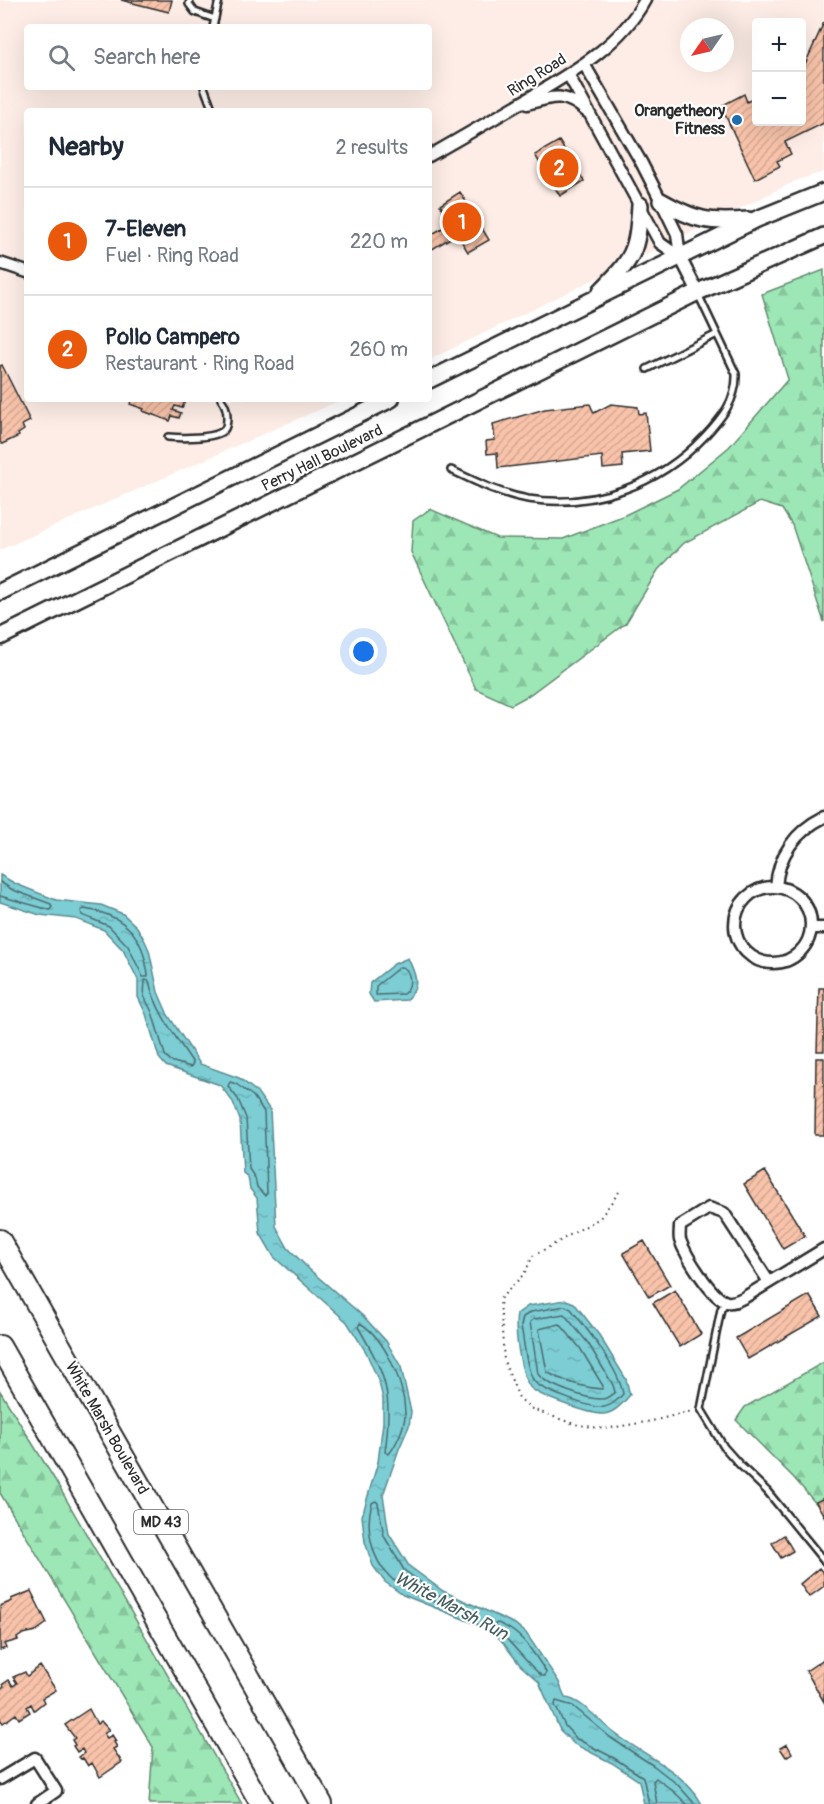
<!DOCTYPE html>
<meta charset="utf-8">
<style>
body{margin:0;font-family:Pangolin,sans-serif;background:#f2f2f3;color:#1f2937}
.controls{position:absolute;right:18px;top:18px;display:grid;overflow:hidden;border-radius:6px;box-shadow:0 6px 24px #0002}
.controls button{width:54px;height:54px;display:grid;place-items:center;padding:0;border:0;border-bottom:2px solid #e0e1e3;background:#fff;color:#1f2937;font:30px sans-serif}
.compass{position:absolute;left:680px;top:18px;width:54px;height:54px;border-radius:50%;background:#fff;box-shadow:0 6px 24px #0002;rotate:236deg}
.you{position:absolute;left:364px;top:652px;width:21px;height:21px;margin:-15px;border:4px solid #fff;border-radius:50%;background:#1a73e8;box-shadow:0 0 0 9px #1a73e833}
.badge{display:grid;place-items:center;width:39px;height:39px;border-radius:50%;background:#ea580c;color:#fff;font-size:20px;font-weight:700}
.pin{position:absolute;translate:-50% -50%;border:3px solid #fff;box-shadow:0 2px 6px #0006}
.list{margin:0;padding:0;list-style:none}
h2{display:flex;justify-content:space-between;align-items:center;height:78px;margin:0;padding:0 24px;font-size:26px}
h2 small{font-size:20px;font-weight:400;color:#747a83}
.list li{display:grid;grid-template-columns:39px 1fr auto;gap:18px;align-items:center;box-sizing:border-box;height:108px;padding:0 24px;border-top:2px solid #e0e1e3}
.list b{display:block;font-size:22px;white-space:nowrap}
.list p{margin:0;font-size:20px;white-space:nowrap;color:#747a83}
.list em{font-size:20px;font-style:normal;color:#747a83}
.icon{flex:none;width:33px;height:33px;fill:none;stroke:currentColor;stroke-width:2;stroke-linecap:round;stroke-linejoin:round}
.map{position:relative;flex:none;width:824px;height:1804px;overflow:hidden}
.search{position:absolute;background:#fff;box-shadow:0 6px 24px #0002;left:24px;top:24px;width:408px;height:66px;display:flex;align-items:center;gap:15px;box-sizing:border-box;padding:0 21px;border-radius:6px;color:#747a83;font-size:22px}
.panel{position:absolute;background:#fff;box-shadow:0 6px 24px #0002;left:24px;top:108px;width:408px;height:294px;border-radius:6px}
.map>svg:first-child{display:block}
</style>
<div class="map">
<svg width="824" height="1804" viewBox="0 0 824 1804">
<defs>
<pattern id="forest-firs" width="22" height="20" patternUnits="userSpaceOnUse" patternTransform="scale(1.5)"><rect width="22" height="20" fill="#9de7b6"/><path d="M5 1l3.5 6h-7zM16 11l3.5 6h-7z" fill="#87c69d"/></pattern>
<pattern id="water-ripples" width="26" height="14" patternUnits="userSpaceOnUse" patternTransform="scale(1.5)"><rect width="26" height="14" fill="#7ccdd4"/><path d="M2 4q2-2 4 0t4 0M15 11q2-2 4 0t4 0" fill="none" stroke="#6bb0b6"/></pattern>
<pattern id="building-hatch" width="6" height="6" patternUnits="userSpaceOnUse" patternTransform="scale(1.5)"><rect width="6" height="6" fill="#f8c3aa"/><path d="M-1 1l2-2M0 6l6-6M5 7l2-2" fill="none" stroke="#d5a892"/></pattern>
</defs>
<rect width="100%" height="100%" fill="#fff"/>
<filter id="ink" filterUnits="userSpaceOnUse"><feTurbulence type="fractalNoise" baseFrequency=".0167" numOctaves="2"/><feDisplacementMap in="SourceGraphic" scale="12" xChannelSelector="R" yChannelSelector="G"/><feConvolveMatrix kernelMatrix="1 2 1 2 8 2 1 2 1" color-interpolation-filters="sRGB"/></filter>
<g filter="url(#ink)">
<!-- built -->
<path fill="#fdede6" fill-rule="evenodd" d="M0 0H824V172L798 180 429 360V111H27V399H343L0 550ZM756 22H802V122H756ZM27 27H429V87H27ZM689 27H725V63H689Z"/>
<!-- forest -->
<path fill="url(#forest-firs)" stroke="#648970" stroke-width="1.5" d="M824 270V622L792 525 782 509 760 502 684 543 658 570 626 623 529 695 511 705 476 689 411 552 413 521 430 509 497 538 563 539 625 515 678 489 729 447 788 379 762 294Z
M824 1362V1513L794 1478 736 1420 745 1407Z
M0 1391 55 1480 242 1804H149L153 1747 0 1493Z"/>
<!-- water -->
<path fill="url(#water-ripples)" stroke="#5c8c90" stroke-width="1.5" d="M0 875 16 884 56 900 101 905 123 914 137 927 144 939 149 950 158 992 168 1015 200 1064 239 1078 257 1092 270 1110 276 1226 288 1248 310 1270 364 1317 386 1341 401 1367 411 1412 409 1426 399 1449 383 1495 389 1534 409 1566 443 1591 515 1624 526 1633 559 1682 565 1698C580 1698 601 1723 613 1732 643 1755 683 1770 702 1804H644L639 1781 612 1763 574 1744 560 1730 539 1682 520 1665 501 1640 486 1628 403 1595 385 1582 373 1566 365 1542 362 1516 378 1462 383 1422V1399L379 1382 366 1352 347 1322 274 1257 260 1233 257 1198 250 1189 248 1177 243 1173 240 1120 233 1102 220 1085 166 1066 159 1058 146 1014 138 997V980L123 950 104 930 76 919 40 915 0 902Z
M408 958C416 976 421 985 407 1000L374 1002 369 994 370 983 394 964Z
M566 1300 574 1303 599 1335 626 1379 630 1395C624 1402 615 1413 604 1414 592 1415 537 1396 530 1387 520 1373 514 1330 517 1314L528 1306Z"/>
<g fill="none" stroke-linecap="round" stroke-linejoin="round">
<!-- shore -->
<path stroke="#4b6c6f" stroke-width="1.5" d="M0 882 13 890 51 904 52 907 50 910 0 896
M84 909C115 913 138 927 145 959 146 965 148 971 148 977H143L128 946 109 926 82 915 81 911Z
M403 967C412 973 412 988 403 994L376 995V986L397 969Z
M145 980 149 981C156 1012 176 1037 193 1063L191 1067 170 1061 165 1055 152 1012 144 996Z
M230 1082 236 1084 253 1096 264 1112 267 1193 265 1196 257 1187 255 1178 249 1169 246 1118 238 1099 228 1086Z
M565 1306 571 1309C587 1329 619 1369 623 1394 619 1399 611 1406 604 1407 592 1409 540 1390 534 1381 526 1370 524 1340 521 1326L523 1317 531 1312Z
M564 1314 588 1343 613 1385 615 1392C611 1395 607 1399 602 1399 589 1400 545 1385 538 1374L530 1322 534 1319Z
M360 1323C385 1338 404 1383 405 1412 406 1425 396 1445 389 1454L385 1452C393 1395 387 1376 358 1327Z
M560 1324 580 1348 603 1386 602 1389C585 1388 562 1381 547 1372L539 1329Z
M376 1501 378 1503 384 1536 404 1570 439 1596 461 1606V1611C451 1611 440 1604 430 1600 416 1594 401 1588 390 1577 371 1559 365 1527 372 1503Z
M498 1623C523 1633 532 1651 546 1672L545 1676H542C524 1661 512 1642 495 1628V1624Z
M649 1804 643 1777 614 1758 577 1739 565 1726 555 1705 556 1701 573 1706 611 1738 654 1766 677 1784 695 1804
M657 1804 653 1781 656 1778 672 1790 687 1804"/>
</g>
<!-- building -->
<path fill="url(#building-hatch)" stroke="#2b2b2b" stroke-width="1.5" d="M121 0H172L169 12Z
M824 22V123L785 142 791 154 777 161 780 166 755 179 721 106 744 94 747 102 756 97V122H802V71Z
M559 141 584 181 560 196 535 155Z
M460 192 489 240 468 252 457 234 429 251V236L451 223 440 205Z
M2 365 30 421 22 425 24 430 18 434 19 436 2 444 0 442V366Z
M132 399H186L182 408 175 406 173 410 181 413 179 418 172 416 170 421 143 411 144 409 130 404Z
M590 404 594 413 611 404 638 407 639 414 646 413 650 451 622 454 623 467 603 469 602 456 498 468 497 453 487 454 486 441 495 440 493 424 545 409Z
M819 988H824V1051H817Z
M816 1058H824V1135H815Z
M765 1171 805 1236 783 1249 744 1184Z
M644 1241 670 1285 649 1297 623 1253Z
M675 1290 701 1334 680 1347 653 1303Z
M809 1295 822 1316 748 1359 736 1338Z
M824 1498V1516L816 1502Z
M784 1535 793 1551 781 1558 772 1543Z
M819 1568 824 1574V1586L809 1597 800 1584Z
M31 1591 47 1623 36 1631 23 1634 17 1638 18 1640 4 1644 6 1648 0 1650V1606L12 1601 11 1599Z
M824 1659V1702L806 1671Z
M40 1666 56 1690 42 1698 44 1702 34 1710 31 1704 27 1707 30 1712 19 1719 16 1714 3 1723 0 1719V1694L2 1693 0 1689 4 1686 3 1684 9 1680 13 1686 17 1683 13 1677 25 1672 27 1676Z
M89 1709 97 1724 101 1721 109 1730 104 1734 107 1738 112 1735 116 1741 114 1742 117 1747 113 1749 122 1762 100 1777 92 1763 88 1766 83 1758 81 1759 79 1757 84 1753 82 1749 77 1752 73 1746 75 1745 72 1740 75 1738 65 1725Z
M787 1744 792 1753 786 1757 780 1748Z"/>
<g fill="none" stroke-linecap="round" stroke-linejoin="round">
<!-- lane casing -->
<g stroke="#2b2b2b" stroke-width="10">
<path id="lane" d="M190 0 189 4 195 12 215 19
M213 27 219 0
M204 87 213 111
M647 369 717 334
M168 437C180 438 215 439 224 430 227 427 227 421 227 417 227 410 225 404 221 399
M451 470C476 482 500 494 528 499 593 509 659 485 704 437 721 419 737 400 736 374L698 294
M726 1302 721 1309 701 1409 724 1447 740 1465 767 1491 824 1561"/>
</g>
<!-- street casing -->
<g stroke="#2b2b2b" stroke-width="15">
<path id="street" d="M584 64 641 162 661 201 677 234 680 257 698 292
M568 74 660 243 680 257
M527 104C554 96 565 92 587 112
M429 156C464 136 499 116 534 95 576 70 621 44 645 0
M0 263 27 272
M776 887C778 855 796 831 824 817
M735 925a38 38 0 1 1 76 0a38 38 0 1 1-76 0Z
M812 928H824
M769 1282 724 1213 709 1208 680 1226C680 1230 679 1236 680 1240 685 1254 712 1299 727 1302 734 1303 739 1300 745 1297L824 1249
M0 1779 35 1758 56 1791 37 1804"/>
</g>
<!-- secondary casing -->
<g stroke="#2b2b2b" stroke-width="20">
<path id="secondary" d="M661 201C696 221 709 223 748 220
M601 291C634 257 637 253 640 205
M429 380 757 219 824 192
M0 592 391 399
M0 637 698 292 824 236"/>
</g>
<!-- highway casing -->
<g stroke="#2b2b2b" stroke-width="24">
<path id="highway" d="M0 1240 322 1804
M0 1346 261 1804"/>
</g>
<!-- path -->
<path stroke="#2b2b2b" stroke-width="2" stroke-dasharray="1.5 4.5" stroke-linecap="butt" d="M619 1192 600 1218 533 1256 524 1274 500 1299 504 1361 519 1398 532 1409 574 1424 604 1429 652 1421 692 1411"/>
<!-- lane -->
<use href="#lane" stroke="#fff" stroke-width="5"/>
<!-- street -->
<use href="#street" stroke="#fff" stroke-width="10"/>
<!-- secondary -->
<use href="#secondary" stroke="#fff" stroke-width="15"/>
<!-- highway -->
<use href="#highway" stroke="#fff" stroke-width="20"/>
</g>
</g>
<!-- markers -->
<circle fill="#1f6fb2" stroke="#fff" stroke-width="2" cx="737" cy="120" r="6"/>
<g text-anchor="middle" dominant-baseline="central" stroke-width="4.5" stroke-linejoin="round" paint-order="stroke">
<!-- shield labels -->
<rect fill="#fff" stroke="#6b6b6b" stroke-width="1.5" x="134" y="1510" width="54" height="24" rx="4.5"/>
<g font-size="15" font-weight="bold" fill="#2b2b2b">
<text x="161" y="1522">MD 43</text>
</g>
<!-- street labels -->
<g font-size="16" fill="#2b2b2b" stroke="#fff">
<text transform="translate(537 75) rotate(-32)">Ring Road</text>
<text transform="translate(322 458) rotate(-26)">Perry Hall Boulevard</text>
<text transform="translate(107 1428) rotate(60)">White Marsh Boulevard</text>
</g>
<!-- poi labels -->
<g font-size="16" font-weight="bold" fill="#2b2b2b" stroke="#fff" text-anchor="end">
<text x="725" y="111">Orangetheory<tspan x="725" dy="18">Fitness</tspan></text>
</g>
<!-- water labels -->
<g font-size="18" font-style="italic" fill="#435c5e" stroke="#fff">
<text transform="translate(451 1606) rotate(28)">White Marsh Run</text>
</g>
</g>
</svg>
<div class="controls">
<button>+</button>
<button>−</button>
</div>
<svg class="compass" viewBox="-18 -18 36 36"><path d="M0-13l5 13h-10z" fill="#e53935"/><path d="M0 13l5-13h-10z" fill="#747a83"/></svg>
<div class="you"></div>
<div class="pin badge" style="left:462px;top:222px">1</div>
<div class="pin badge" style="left:559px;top:168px">2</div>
<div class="search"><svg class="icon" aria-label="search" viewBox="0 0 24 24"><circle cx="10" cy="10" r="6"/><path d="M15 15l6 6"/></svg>Search here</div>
<section class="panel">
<h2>Nearby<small>2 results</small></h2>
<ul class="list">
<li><span class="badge">1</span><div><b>7-Eleven</b><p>Fuel · Ring Road</p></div><em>220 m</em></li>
<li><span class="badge">2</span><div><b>Pollo Campero</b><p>Restaurant · Ring Road</p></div><em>260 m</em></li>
</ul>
</section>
</div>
